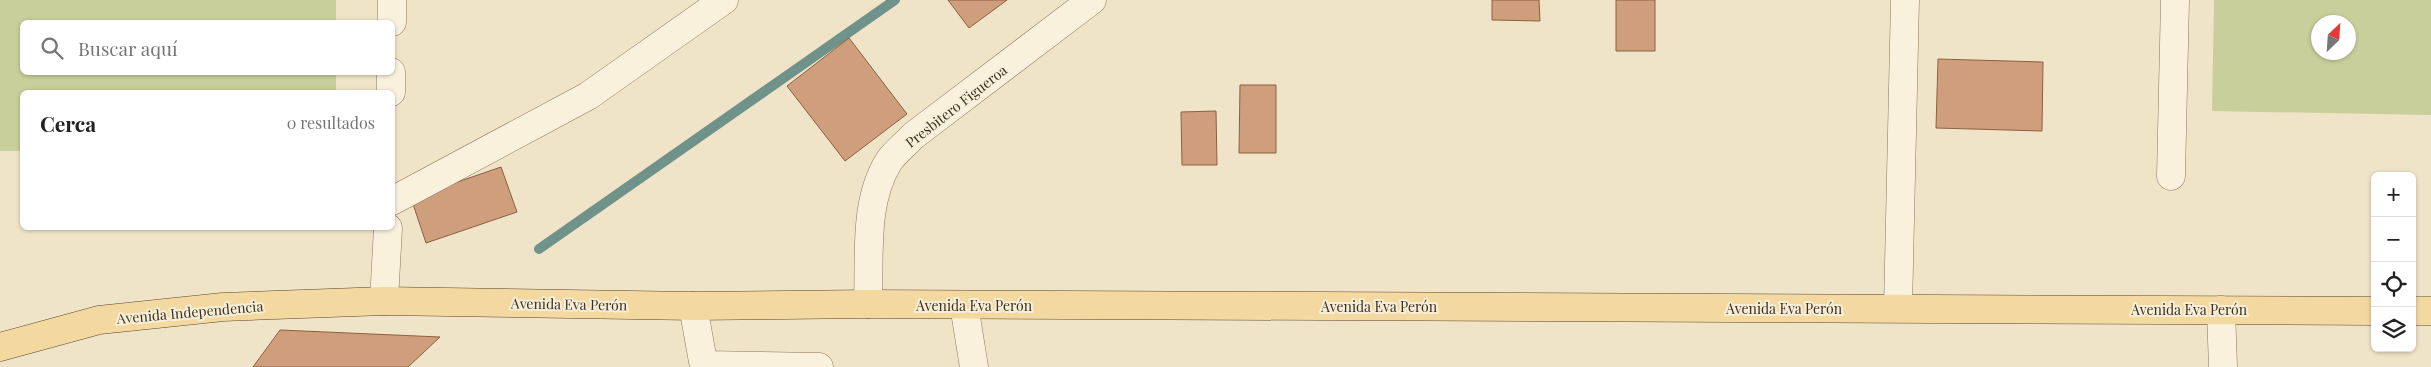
<!DOCTYPE html>
<html lang="es">
<meta charset="utf-8">
<style>
body{margin:0;font-family:"Playfair Display",serif;background:#f2f2f2;color:#222}
.controls{position:absolute;right:15px;bottom:15px;display:grid;overflow:hidden;border-radius:8px;box-shadow:0 1px 4px #0004}
.controls button{width:45px;height:45px;display:grid;place-items:center;padding:0;border:0;border-bottom:1px solid #e0e0e0;background:#fff;color:#222;font:25px sans-serif}
.compass{position:absolute;left:2311px;top:15px;width:45px;height:45px;border-radius:50%;background:#fff;box-shadow:0 1px 4px #0004;rotate:25deg}
.list{margin:0;padding:0;list-style:none}
h2{display:flex;justify-content:space-between;align-items:center;height:65px;margin:0;padding:0 20px;font-size:21px}
h2 small{font-size:16px;font-weight:400;color:#767676}
.icon{flex:none;width:28px;height:28px;fill:none;stroke:currentColor;stroke-width:2;stroke-linecap:round;stroke-linejoin:round}
.map{position:relative;flex:none;width:2431px;height:367px;overflow:hidden}
.search{position:absolute;background:#fff;box-shadow:0 1px 4px #0004;left:20px;top:20px;width:375px;height:55px;display:flex;align-items:center;gap:12px;box-sizing:border-box;padding:0 18px;border-radius:8px;color:#767676;font-size:19px}
.panel{position:absolute;background:#fff;box-shadow:0 1px 4px #0004;left:20px;top:90px;width:375px;height:140px;border-radius:8px}
.map>svg:first-child{display:block}
</style>
<div class="map">
<svg width="2431" height="367" viewBox="0 0 2431 367">
<rect width="100%" height="100%" fill="#f0e4c8"/>
<!-- green -->
<path fill="#c9cf9b" fill-rule="evenodd" d="M0 0H336V22H22V72L336 73V92H22V151H0Z
M2214 0H2431V115L2212 111ZM2318 22H2348V52H2318Z"/>
<g fill="none" stroke-linecap="round" stroke-linejoin="round">
<!-- stream -->
<path stroke="#6f938a" stroke-width="10" d="M539 249 895 0"/>
</g>
<!-- building -->
<path fill="#cf9f7d" stroke="#8d5f41" d="M948 0H1007L969 28Z
M1492 0H1539L1540 21 1492 20Z
M1616 0H1655V51H1616Z
M849 38 907 114 845 161 787 86Z
M1938 59 2043 62 2042 131 1936 128Z
M1240 85H1276V153H1239Z
M1216 111 1217 165H1182L1181 112Z
M501 167 517 212 426 243 411 198Z
M280 330 440 337 408 367H253Z"/>
<g fill="none" stroke-linecap="round" stroke-linejoin="round">
<!-- minor casing -->
<g stroke="#8d765c" stroke-width="29">
<path id="minor" d="M392 22V0
M391 92V72
M2171 176 2175 0
M392 201 588 96 724 0
M384 301 388 228
M868 304C870 258 863 202 889 161 895 152 906 144 913 136L1092 0
M964 305 974 367
M693 306 704 367
M1898 308 1905 0
M2221 310 2223 367
M705 365 819 367"/>
</g>
<!-- major casing -->
<g stroke="#5b4430" stroke-width="29">
<path id="major" d="M2412 311H2431
M0 347 99 320 223 307 384 301 693 306 868 304 2375 311"/>
</g>
<!-- minor -->
<use href="#minor" stroke="#faf1dc" stroke-width="28"/>
<!-- major -->
<use href="#major" stroke="#f3d9a0" stroke-width="28"/>
</g>
<g text-anchor="middle" dominant-baseline="central" stroke-width="4" stroke-linejoin="round" paint-order="stroke">
<!-- street labels -->
<g font-size="14" fill="#3d2e20" stroke="#f7eed8">
<text transform="translate(956 106) rotate(-38)">Presbitero Figueroa</text>
<text transform="translate(569 304) rotate(1)">Avenida Eva Perón</text>
<text x="974" y="305">Avenida Eva Perón</text>
<text x="1379" y="306">Avenida Eva Perón</text>
<text x="1784" y="308">Avenida Eva Perón</text>
<text x="2189" y="309">Avenida Eva Perón</text>
<text transform="translate(190 312) rotate(-5)">Avenida Independencia</text>
</g>
</g>
</svg>
<div class="controls">
<button>+</button>
<button>−</button>
<button><svg class="icon" aria-label="locate" viewBox="0 0 24 24"><circle cx="12" cy="12" r="6"/><path d="M12 2v4M12 18v4M2 12h4M18 12h4"/></svg></button>
<button><svg class="icon" aria-label="layers" viewBox="0 0 24 24"><path d="M12 4l9 5-9 5-9-5zM3 14l9 5 9-5"/></svg></button>
</div>
<svg class="compass" viewBox="-18 -18 36 36"><path d="M0-13l5 13h-10z" fill="#e53935"/><path d="M0 13l5-13h-10z" fill="#767676"/></svg>
<div class="search"><svg class="icon" aria-label="search" viewBox="0 0 24 24"><circle cx="10" cy="10" r="6"/><path d="M15 15l6 6"/></svg>Buscar aquí</div>
<section class="panel">
<h2>Cerca<small>0 resultados</small></h2>
<ul class="list">
</ul>
</section>
</div>
